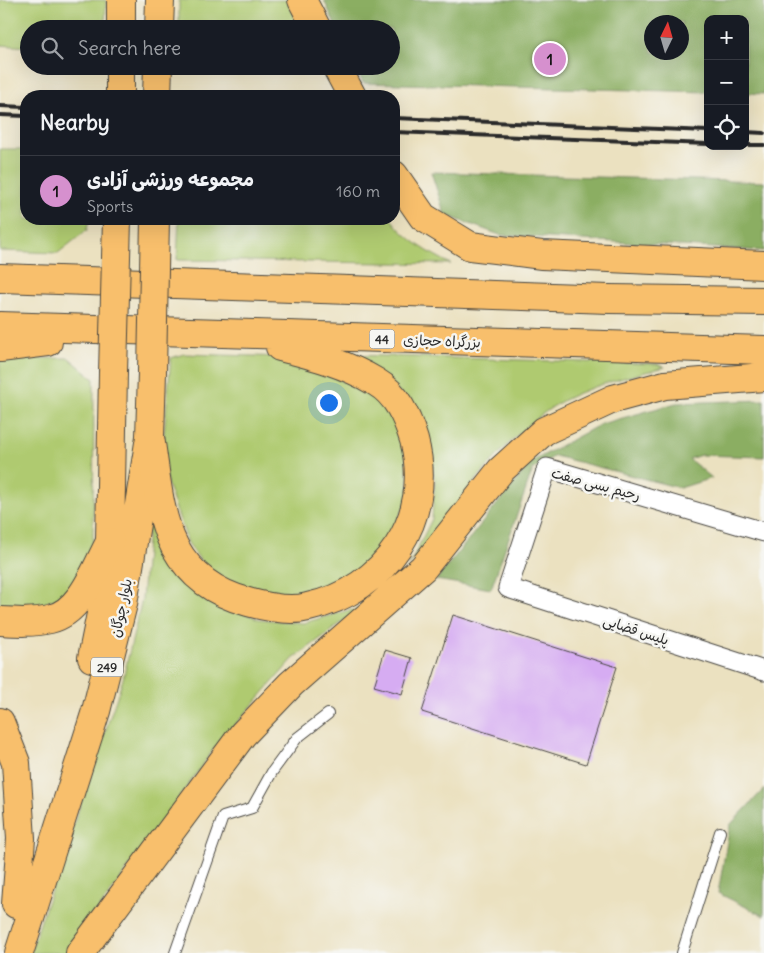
<!DOCTYPE html>
<meta charset="utf-8">
<style>
body{margin:0;font-family:Delius,"Playpen Sans Arabic",sans-serif;background:#20242c;color:#f1f3f6}
.controls{position:absolute;right:15px;top:15px;display:grid;overflow:hidden;border-radius:10px;box-shadow:0 5px 20px #0002}
.controls button{width:45px;height:45px;display:grid;place-items:center;padding:0;border:0;border-bottom:1px solid #363941;background:#171b24;color:#f1f3f6;font:25px sans-serif}
.compass{position:absolute;left:644px;top:15px;width:45px;height:45px;border-radius:50%;background:#171b24;box-shadow:0 5px 20px #0002;rotate:5deg}
.you{position:absolute;left:328px;top:402px;width:18px;height:18px;margin:-12px;border:4px solid #fff;border-radius:50%;background:#1a73e8;box-shadow:0 0 0 8px #1a73e833}
.badge{display:grid;place-items:center;width:32px;height:32px;border-radius:50%;background:#d690ce;color:#111;font-size:16px;font-weight:700}
.pin{position:absolute;translate:-50% -50%;border:2px solid #fff;box-shadow:0 1px 5px #0006}
.list{margin:0;padding:0;list-style:none}
h2{display:flex;justify-content:space-between;align-items:center;height:65px;margin:0;padding:0 20px;font-size:21px}
h2 small{font-size:16px;font-weight:400;color:#9ea1a6}
.list li{display:grid;grid-template-columns:32px 1fr auto;gap:15px;align-items:center;box-sizing:border-box;height:70px;padding:0 20px;border-top:1px solid #363941}
.list b{display:block;font-size:19px;white-space:nowrap}
.list p{margin:0;font-size:16px;white-space:nowrap;color:#9ea1a6}
.list em{font-size:16px;font-style:normal;color:#9ea1a6}
.icon{flex:none;width:28px;height:28px;fill:none;stroke:currentColor;stroke-width:2;stroke-linecap:round;stroke-linejoin:round}
.map{position:relative;flex:none;width:764px;height:953px;overflow:hidden}
.search{position:absolute;background:#171b24;box-shadow:0 5px 20px #0002;left:20px;top:20px;width:380px;height:55px;display:flex;align-items:center;gap:12px;box-sizing:border-box;padding:0 18px;border-radius:28px;color:#9ea1a6;font-size:19px}
.panel{position:absolute;background:#171b24;box-shadow:0 5px 20px #0002;left:20px;top:90px;width:380px;height:135px;border-radius:20px}
.map>svg:first-child{display:block}
</style>
<div class="map">
<svg width="764" height="953" viewBox="0 0 764 953">
<rect width="100%" height="100%" fill="#f6f6f2"/>
<filter id="ink" filterUnits="userSpaceOnUse"><feTurbulence type="fractalNoise" baseFrequency=".02" numOctaves="2"/><feDisplacementMap in="SourceGraphic" scale="10" xChannelSelector="R" yChannelSelector="G"/><feConvolveMatrix kernelMatrix="1 2 1 2 8 2 1 2 1" color-interpolation-filters="sRGB"/></filter>
<filter id="wash" filterUnits="userSpaceOnUse"><feTurbulence type="fractalNoise" baseFrequency=".0096" numOctaves="4" result="noise"/><feDisplacementMap in="SourceGraphic" scale="20" xChannelSelector="R" yChannelSelector="G"/><feGaussianBlur stdDeviation="1.12" result="paint"/><feColorMatrix in="noise" values="0 0 0 0 0 0 0 0 0 0 0 0 0 0 0 0 0 1.4 0 .05"/><feComposite in="paint" operator="in"/></filter>
<g filter="url(#wash)">
<rect width="100%" height="100%" fill="#ebe1c0"/>
<!-- green -->
<path fill="#afca70" stroke="#6d7a4e" d="M0 0H106L105 29H29V47L0 45Z
M179 0H288L303 29H179Z
M26 149V219H89L87 230 58 253 0 251V149Z
M179 219H391C408 241 428 252 451 264L177 260Z
M184 354 286 357 369 392 394 419 405 446 410 496 381 551 359 570 336 585 309 594 288 595 256 592 232 584 209 572 188 543 167 483 163 445 171 358Z
M349 355 657 364 665 367C631 376 595 384 564 400 504 433 451 513 409 566L432 519 435 481 427 437 413 403Z
M69 358 94 379 93 542 83 574 62 597 25 610 0 608V359Z
M149 518 204 597 259 619 303 623 350 610 357 611 293 659 213 750 67 953H30L123 679 142 599Z"/>
<!-- forest -->
<path fill="#8bae62" stroke="#5b6c46" fill-rule="evenodd" d="M324 0H764V94L745 93V19H708V92L363 83 355 66H391V29H337ZM682 22V52H652V22Z
M431 172 764 182V251L500 235 445 215Z
M764 400V457L701 455 689 459 712 478 680 488 555 456 533 469 491 589 436 580 531 462 601 424 676 403Z
M764 789V916L718 893 730 825Z"/>
<g id="blocks">
<!-- building -->
<path fill="#d6acf2" d="M453 615 617 667 586 764 422 712Z
M385 650 412 658 402 694 374 686Z"/>
</g>
</g>
<g filter="url(#ink)">
<use href="#blocks" fill-opacity="0" stroke="#484641" stroke-width="1"/>
<g fill="none" stroke-linecap="round" stroke-linejoin="round">
<!-- service casing -->
<g stroke="#484641" stroke-width="12">
<path id="service" d="M175 953 223 817 252 808 272 772 297 738 328 714
M682 953 720 832"/>
</g>
<!-- minor casing -->
<g stroke="#484641" stroke-width="21">
<path id="minor" d="M764 532 547 468 508 588 764 671"/>
</g>
<!-- primary casing -->
<g stroke="#484641" stroke-width="30">
<path id="primary" d="M121 29V0
M159 29 160 0
M120 96V66
M157 96 158 66
M92 658 107 584 110 542 113 373
M19 953 96 711 123 604 150 437 152 372"/>
</g>
<!-- trunk casing -->
<g stroke="#484641" stroke-width="30">
<path id="trunk" d="M302 0 317 29
M336 66 352 96
M394 175 423 217 470 246 542 255 764 265
M0 278 609 299 764 301
M0 326 764 350
M0 348 48 342
M150 437C156 472 158 515 175 547 191 576 217 594 248 602 266 607 290 612 308 607 385 590 435 519 414 440 407 417 397 394 376 382 347 364 312 355 280 347
M0 621C17 622 33 623 50 619 82 612 96 567 110 542
M0 722 16 763 21 839 16 904
M80 953 243 734 291 684 423 568 501 470 544 431 613 399 665 385 764 377"/>
</g>
<!-- service -->
<use href="#service" stroke="#fff" stroke-width="10"/>
<!-- minor -->
<use href="#minor" stroke="#fff" stroke-width="19"/>
<!-- primary -->
<use href="#primary" stroke="#f8bf6c" stroke-width="28"/>
<!-- trunk -->
<use href="#trunk" stroke="#f8bf6c" stroke-width="28"/>
<!-- rail -->
<path stroke="#2b2b2b" stroke-width="4" d="M0 106 26 107
M0 115 26 116
M394 118 708 131
M394 132 708 144
M745 132 764 133
M745 145H764"/>
<!-- primary-bridge casing -->
<g stroke="#484641" stroke-width="30" stroke-linecap="butt">
<path id="primary-bridge" d="M152 372 155 219
M113 373 117 219"/>
</g>
<!-- primary-bridge -->
<use href="#primary-bridge" stroke="#f8bf6c" stroke-width="28"/>
</g>
</g>
<g text-anchor="middle" dominant-baseline="central" stroke-width="5" stroke-linejoin="round" paint-order="stroke">
<!-- shield labels -->
<g fill="#f6f6f2" stroke="#686867" stroke-width="1">
<rect x="369.5" y="329.5" width="25" height="19" rx="4"/>
<rect x="91" y="657.5" width="32" height="19" rx="4"/>
</g>
<g font-size="12" font-weight="bold" fill="#2b2b2b">
<text x="382" y="339">44</text>
<text x="107" y="667">249</text>
</g>
<!-- street labels -->
<g font-size="14" fill="#2b2b2b" stroke="#f6f6f2">
<text transform="translate(442 341) rotate(2)">بزرگراه حجازی</text>
<text transform="translate(596 484) rotate(15)">رحیم بسی صفت</text>
<text transform="translate(121 608) rotate(-78)">بلوار چوگان</text>
<text transform="translate(636 630) rotate(18)">پلیس قضایی</text>
</g>
</g>
</svg>
<div class="controls">
<button>+</button>
<button>−</button>
<button><svg class="icon" aria-label="locate" viewBox="0 0 24 24"><circle cx="12" cy="12" r="6"/><path d="M12 2v4M12 18v4M2 12h4M18 12h4"/></svg></button>
</div>
<svg class="compass" viewBox="-18 -18 36 36"><path d="M0-13l5 13h-10z" fill="#e53935"/><path d="M0 13l5-13h-10z" fill="#9ea1a6"/></svg>
<div class="you"></div>
<div class="pin badge" style="left:550px;top:59px">1</div>
<div class="search"><svg class="icon" aria-label="search" viewBox="0 0 24 24"><circle cx="10" cy="10" r="6"/><path d="M15 15l6 6"/></svg>Search here</div>
<section class="panel">
<h2>Nearby<small></small></h2>
<ul class="list">
<li><span class="badge">1</span><div><b>مجموعه ورزشی آزادی</b><p>Sports</p></div><em>160 m</em></li>
</ul>
</section>
</div>
